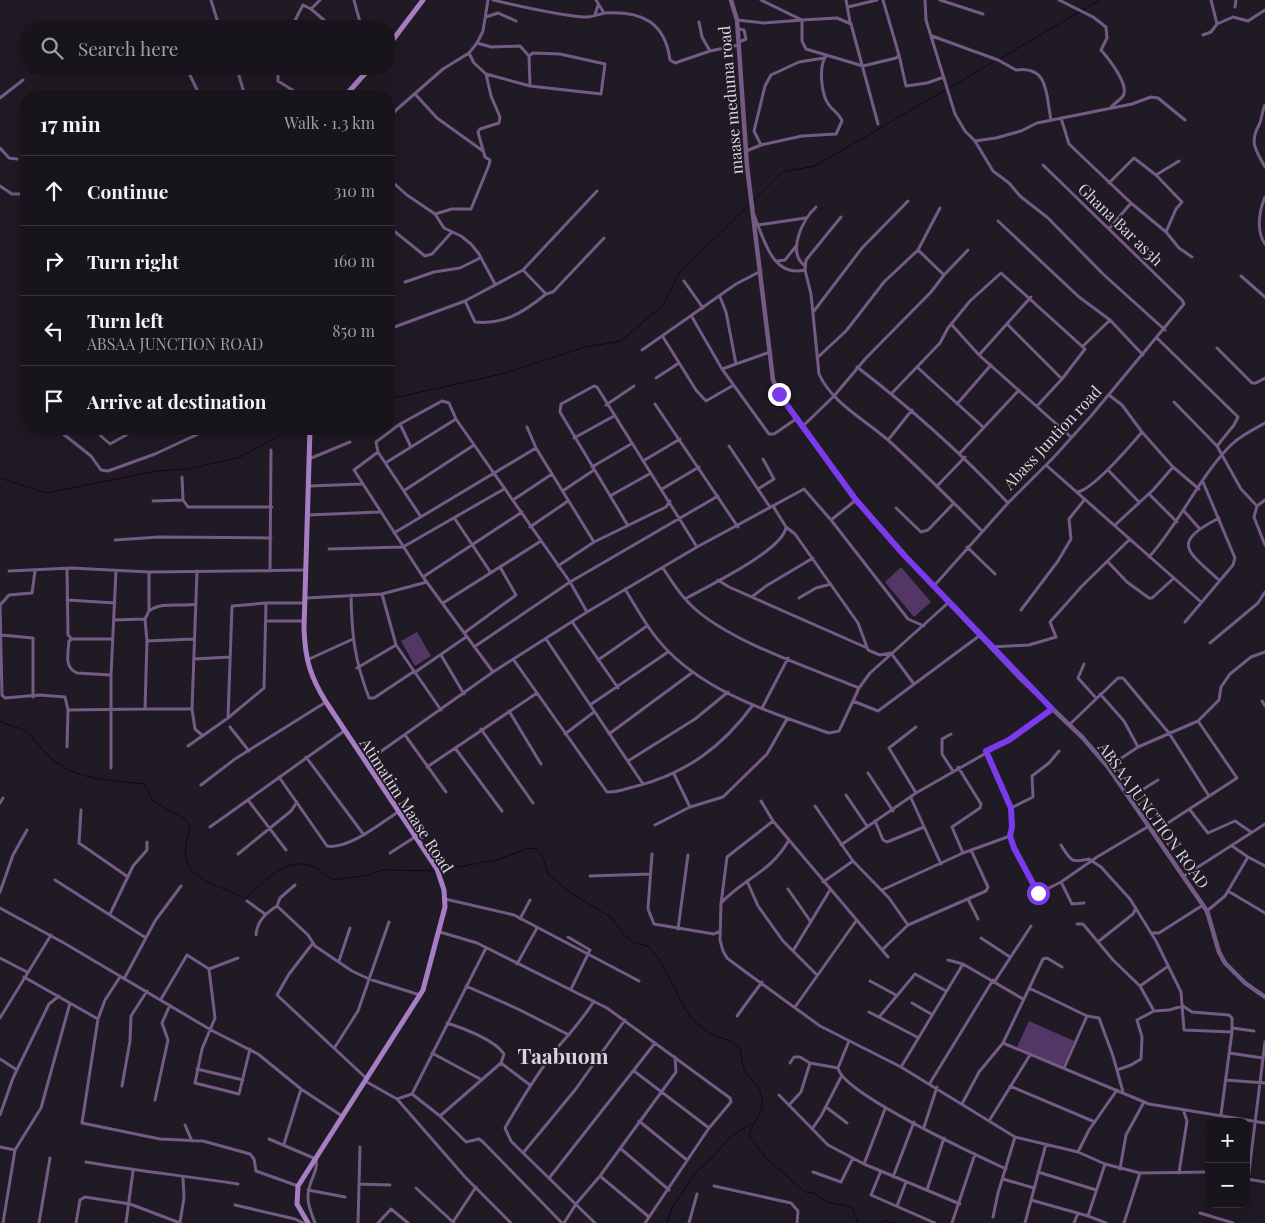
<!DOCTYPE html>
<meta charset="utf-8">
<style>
body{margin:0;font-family:"Playfair Display",serif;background:#252129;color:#f1f3f6}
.controls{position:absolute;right:15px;bottom:15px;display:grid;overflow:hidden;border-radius:10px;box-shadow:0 5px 20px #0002}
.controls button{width:45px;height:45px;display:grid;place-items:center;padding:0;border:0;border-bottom:1px solid #36333b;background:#18141c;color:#f1f3f6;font:25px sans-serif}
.stop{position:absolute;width:15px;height:15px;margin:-11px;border:4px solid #7c3aed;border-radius:50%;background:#fff}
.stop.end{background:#7c3aed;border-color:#fff;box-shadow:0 1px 5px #0008}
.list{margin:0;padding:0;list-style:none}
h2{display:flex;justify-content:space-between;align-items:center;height:65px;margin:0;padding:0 20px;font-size:21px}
h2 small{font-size:16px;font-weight:400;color:#9f9ea3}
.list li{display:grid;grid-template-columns:32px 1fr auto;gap:15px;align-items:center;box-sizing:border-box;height:70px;padding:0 20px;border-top:1px solid #36333b}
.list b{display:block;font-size:19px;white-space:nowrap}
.list p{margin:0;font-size:16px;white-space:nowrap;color:#9f9ea3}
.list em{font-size:16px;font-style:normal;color:#9f9ea3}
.icon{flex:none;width:28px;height:28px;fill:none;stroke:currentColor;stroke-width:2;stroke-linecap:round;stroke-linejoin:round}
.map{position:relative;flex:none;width:1265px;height:1223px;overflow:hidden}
.search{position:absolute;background:#18141c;box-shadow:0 5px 20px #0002;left:20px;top:20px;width:375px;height:55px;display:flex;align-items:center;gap:12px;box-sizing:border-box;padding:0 18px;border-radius:20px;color:#9f9ea3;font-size:19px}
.panel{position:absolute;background:#18141c;box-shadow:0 5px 20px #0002;left:20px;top:90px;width:375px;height:345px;border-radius:20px}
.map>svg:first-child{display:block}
</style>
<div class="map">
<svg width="1265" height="1223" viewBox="0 0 1265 1223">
<rect width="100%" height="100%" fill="#201a25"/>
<!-- green -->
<path fill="#533665" d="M901 567 931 602 914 617 885 582Z
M417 632 431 656 415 666 401 641Z
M1029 1021 1074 1041 1062 1068 1017 1047Z"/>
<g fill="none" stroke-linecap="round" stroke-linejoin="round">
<!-- stream -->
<path stroke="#180025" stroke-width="1" d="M1001 58 1100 0
M754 200 782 172 815 166 995 61
M389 399 506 373 585 347 621 341 663 305 679 273 749 205
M0 478 46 493 157 471 189 469 240 457 292 429
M0 721C7 726 17 726 25 731 32 735 43 752 52 759 79 781 111 780 144 784L153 801 185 819 190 827C173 881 208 878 245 899 263 884 282 858 309 865 316 867 325 875 332 880L369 875 382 870 436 871
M440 870 497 860 526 849 535 848 542 855 548 874 568 891 612 918 623 934 634 943 648 946 658 957 690 1017 708 1033 733 1042 740 1049 744 1070 760 1090 762 1099V1109L750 1131V1137L766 1158 805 1192 814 1193 827 1202 852 1207 858 1223
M667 1223 672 1208 695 1173 714 1156 730 1137 753 1123
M879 1223 886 1221 894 1223"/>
<!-- minor -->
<path stroke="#745b86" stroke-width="3" d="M211 0 219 26
M354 0 361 26
M493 0C523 7 552 14 583 17 591 18 598 14 605 13 642 11 665 22 670 60L675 63 710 51 739 45
M596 0 604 13
M761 0 802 20 837 18 851 24 878 124
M846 0 850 22
M925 0 926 20 955 114 965 131 975 141 996 138 1021 131 1037 123 1132 104 1151 97 1158 98 1185 120
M940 0 983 14
M1059 0 1093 17 1106 27 1107 38 1101 50C1108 58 1130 85 1123 96 1120 100 1114 104 1111 107
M848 7 877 0
M1235 7 1236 0
M311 9 320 0
M595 15 598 5
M486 17 498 13 516 21
M737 20 764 23 802 20V41L806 49 863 66 896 58 899 55 883 0
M699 22 702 37 710 51
M1217 24 1233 17 1248 21 1265 10
M292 26 303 5 311 9 331 26
M738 29 744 30 746 39 739 42
M1203 35 1211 32 1217 24 1211 0
M932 36 998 60 1016 70C1049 65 1046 95 1051 120
M477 43 491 47 520 46 529 56 530 86
M469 53 474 63 486 74 530 86 601 94 605 64 560 54 533 53 529 56
M899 55 906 86 927 83 944 77
M187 69 200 96
M237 69 245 96
M278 69V81L302 96
M415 94 437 118 483 151
M0 98 23 80
M1265 105C1262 111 1262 119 1259 125 1249 143 1256 150 1265 167
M389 118 394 126 389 132
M1061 118 1069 144 1131 203 1166 232 1176 209 1182 202 1156 175 1134 158 1109 183
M391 119 395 111 443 69 469 53 477 43 483 31 488 0
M975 141 993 171 1009 183 1020 196 1048 218 1103 274 1165 330
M761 145 754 131 765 86 771 75 799 62 824 58
M0 148 9 158 17 159
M746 151 761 145 802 136 836 134 842 121C839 113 833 111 829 105 821 95 818 64 827 55
M1156 175 1179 161
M389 179 407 195 435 214 444 228 461 236 471 244 479 254 495 284
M0 186 12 194H26
M1265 197C1259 211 1256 231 1265 244
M435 214 452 209H471L489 165 490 160 485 157 478 132 480 129 499 123 500 117 491 96 486 74
M754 215C764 239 772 278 805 270
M841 217 806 260 805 270 811 294 819 374C832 403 864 419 888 440 920 469 951 500 982 531
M998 221 1079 297 1110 320 1143 355
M758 225 805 218
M389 227 425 256 432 254 452 232
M1109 229 1131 203
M1166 232 1179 248 1192 257
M918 250 940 208
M777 261 785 260 797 245
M805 266C786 252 803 219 816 207
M523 270 546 294 553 292 604 238
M944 275 968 250
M1241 276 1265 297
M684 281 703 308
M405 282 434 272 460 268 480 258
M720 297 726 312 736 364
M465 301 475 322C504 325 524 312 546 294
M814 311 862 248 908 201
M692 317 722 369
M1007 324 1062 379
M952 325 979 355 1071 437
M389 329 465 301 523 270 597 191
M663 337 696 390 706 401 732 386
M1157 338 1238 417 1234 425 1217 446 1241 489 1257 506
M1083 346 1110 320
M1217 348 1252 383H1256L1265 378
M642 350 736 284 761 271
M770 352 722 369 769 434H774L796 419
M979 355 1031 297
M857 367C912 409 961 453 1008 503
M917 367 983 427
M656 378 679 363
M892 393 940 343 948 328 970 301 1001 273 1085 349 1062 379 1037 406
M1174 402 1217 446
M655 404 738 527
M957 404 991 365
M606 405 634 386
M456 419 570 582 587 612
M803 426 834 396 866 358 931 292 944 275 918 250 884 282 846 331 817 358
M527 427 536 448 594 542
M59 429 62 433 91 456 101 470 108 471 155 454 209 429
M98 429 101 436 110 444 137 429
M1142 432 1173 467
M574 438 614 416
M888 440 912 410
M729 446 770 507
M411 447 400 424 376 442 378 452 421 517
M378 452 354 470 423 577 493 672
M960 453 1019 390
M309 459 350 442
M643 461 680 439
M387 462 456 419 449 403 442 401 400 424
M1046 465 1201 602
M592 467 631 444
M1108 470 1139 502
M182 477 183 500 188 507H272
M309 486 362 484
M937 486 965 457
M662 489 699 467
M758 489 774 479 763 459
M405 490 474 445
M564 490 594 470
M1077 492C1093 490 1130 446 1142 432L1122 405 1109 395
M1149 494 1177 522
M610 496 651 473
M513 500 552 474
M1265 500 1257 506 1254 517 1265 545
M153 501 183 500
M773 506 786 527 795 534 858 623 868 650 880 655 891 653 914 684
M896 508 921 532 928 530 954 503
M1184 511 1199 528
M308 515 379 512
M1219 518C1171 543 1186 550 1219 580
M455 519 491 573
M831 520 856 500
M627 524 560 412 561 404 594 386 597 387 697 547
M1115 525 1153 490 1173 467 1199 489
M530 527 568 501
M394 533 536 448
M115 540 159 537 271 538
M967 547 995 574
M329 549 403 547 504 489
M1149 557C1180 523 1200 475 1232 444 1242 435 1254 429 1265 423
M1109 563 1127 582 1149 598H1152L1174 578
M558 566 594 542 666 507 670 501
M663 568C672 582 681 596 693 607 730 642 811 668 859 688
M67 569 68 635 72 639
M9 571 71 568 149 572 305 570
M197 571 192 709 195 729 203 736
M270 571 271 450
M423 577 522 512
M718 580 729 587 865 647
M933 587 1008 503 1054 457 1091 416 1184 304 1182 300 1043 165
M625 589C638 611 651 634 669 652 711 694 774 714 829 733L839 731 859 688 870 673 948 603
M382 594 396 645 441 710
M351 595C352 636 354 658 369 698H374L413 672
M753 596 766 586 813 558
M306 598 382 594 427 582
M799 598 816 588 831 584
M685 599C706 587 784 550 786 527
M67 600 115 603
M443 603 541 541
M0 604 2 695 5 698 40 695 65 697 68 710 67 747
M1 604 9 595 32 593 35 571
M1021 610 1058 561 1071 539 1069 519 1085 499
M149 611V572
M114 620 145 619
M266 621H305
M1185 622 1233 565 1235 558 1203 482
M573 623 618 688
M464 633 516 595 500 567
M1 635 33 638V697
M72 639 69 641C68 653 64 668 77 673L111 675
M72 639H112
M546 639 643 784
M147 641 194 639
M1210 643 1258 603 1265 592
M474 647 570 582 718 496
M990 647 1029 645 1056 637 1050 622 1082 586 1130 539
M441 655 464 694
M194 659 230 657
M513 659 607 792C616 793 628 788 637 786 687 773 723 746 753 705
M307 660 353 639
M598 660 647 626
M1084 664 1078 678 1096 698
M357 668 396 645
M414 673 466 637
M1100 694 1124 721 1138 747
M853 701 878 711 979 636
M1262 701 1265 706
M590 705 668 652
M762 708 788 658
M192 709H145L147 641 145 619 149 611C162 601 180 607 196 604
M68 710 145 709
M509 711 541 764
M228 718 232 606 266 603H305
M1069 725 1118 678H1123L1169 733 1209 796
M230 727 249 751
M916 727 889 748 916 793
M481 729 533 803
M565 734 594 712
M609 734 693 672
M951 734 942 739V754L953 771
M405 735 446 792
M188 746 228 718 264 688 266 603
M455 748 502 811
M986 751 1011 808 1012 827 1010 836 1014 848 1039 893 1061 882 1097 857 1149 826
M306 757 364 835
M628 761 695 719 728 692
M366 762 493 672 587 612 697 547 804 489 831 520 908 619 924 626
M427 767 537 693
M958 767 981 804 980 808 952 827 963 853
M1108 767 1138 747 1198 721 1219 700 1221 687 1230 674 1251 657 1265 652
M111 768V675L116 571
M868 773 893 811
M674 774 690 807
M279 777 327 846C348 850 381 823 398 812
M201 785 235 759 326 702
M846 795 867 826
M911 798 941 864
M1129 798 1158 780
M248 800 286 850
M761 801 773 821
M0 803 3 798
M815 806 853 861 889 898 908 925
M1011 808 1033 797 1032 776 1049 763 1059 751
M81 810 79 843 128 877
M1190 810 1208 833 1235 821 1251 832
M875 821 883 840 887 842 924 827
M655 825 690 807 723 797 767 754 787 719
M210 827 344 731
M1154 832 1237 778 1198 721
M841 845 916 793 1009 740 1052 709
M1061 845C1071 861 1071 863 1089 859L1101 867 1130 899 1156 941 1181 992 1184 1030 1232 1032
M390 853 415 837
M238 854 291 811 297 802
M652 854 648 909 654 924 714 934 720 931
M1248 857 1265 866
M590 876 650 874
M1184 876 1265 824
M55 880 146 938
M747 881 758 906 783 941 817 975
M823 882 853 861
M1061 882 1072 904 1084 903
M295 885 280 898 277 906 308 935 315 946 352 971 369 979 420 995
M788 889 811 922
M882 890 963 853 1010 836
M1228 891 1265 913
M0 892 13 855 27 830
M445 899 514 915 639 981
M968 899 978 919
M247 901 265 914
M721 903C746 877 770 873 789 840
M0 908 64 943 211 1030 258 1054 301 1089 342 1116
M1207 911 1225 896 1248 857 1232 846
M110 914 133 866 147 850V842
M520 919 530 900
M1077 924H1083L1113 960 1140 986 1154 1011
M678 929 688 855
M440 932 477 943 607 1008 730 1098 731 1102 709 1128 645 1223
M1152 933H1159L1203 905
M256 935C257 921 266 913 277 906
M568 937 590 950 571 989
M981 938 1010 957
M1099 941 1133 914 1136 908
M313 943 289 974 277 995 366 1078
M882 950 908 925 986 891 988 887 971 850
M793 951 830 890
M888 957 773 821 727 857 721 904 720 940 723 951 727 958 743 970 820 1026 901 1067 1015 1137 1078 1152 1105 1164 1140 1173 1209 1172
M0 958 27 972
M948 960 963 964 1023 999
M339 961 350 928
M517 964 537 928
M209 969 238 958
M24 977 98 1019
M120 977 105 1000 98 1019 82 1123 160 1139 203 1141 250 1154 254 1159 256 1171 298 1186
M124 979 155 921 181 886
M870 981 896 995
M995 981 1031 926
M466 986 518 1009 569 1035
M1140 986 1167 967
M1029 988 1087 1016 1099 1018 1113 1056 1123 1092
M161 999 187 955 209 969 215 1018 202 1049 195 1083 239 1094 250 1049
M594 1001C583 1019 571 1032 558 1047 538 1072 521 1100 505 1128L511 1141 517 1147 595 1223
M912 1003 931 1014
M795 1007 856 921
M869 1012 917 1037
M737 1016 762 982
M880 1016 915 974 946 991
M0 1018 51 935
M1232 1028 1254 1031
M849 1041 838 1068C842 1093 978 1156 1006 1169
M1003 1043 1149 1104 1265 1123
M335 1047 358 1011 389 922
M432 1053 482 1080
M1229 1053 1263 1058
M0 1059 17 1070
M501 1063 530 1085
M790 1063 794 1057H800L810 1063
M901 1067 963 964
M1064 1068 1087 1016
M197 1069 243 1080
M1117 1070 1131 1065 1141 1059 1142 1037 1137 1020 1154 1011 1169 1010 1183 1006 1192 1012 1229 1015 1232 1018V1032L1220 1122
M634 1071 709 1128
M1225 1080 1265 1083
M365 1081 397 1099 465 1177 511 1223
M930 1083 993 980
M122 1086 130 1041 131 1016 147 991
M1010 1086 1095 1122
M412 1094 440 1116 466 1142 479 1139 483 1142 562 1223
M779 1095 828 1145 864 1164 960 1204
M397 1099 412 1094 486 948
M155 1100 168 1040 162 1023 170 1005
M962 1104 979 1072 1003 1043 1043 959 1047 958 1062 967
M789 1105 801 1092 810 1063 838 1068
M826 1107 847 1123
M0 1115 13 1078 49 1004 59 996
M440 1116 501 1063 504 1054C495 1040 463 1028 447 1023
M639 1121 687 1160
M989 1121 1030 1055
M185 1125 192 1141
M924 1127 937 1087
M812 1129 821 1116 841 1077
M269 1139 316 1159C318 1169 313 1175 310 1185 305 1198 310 1210 315 1223
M284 1144 301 1089
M0 1147 15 1150
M620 1148 669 1190
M1078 1152 1089 1130 1117 1090
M523 1153 575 1090 625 1020
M86 1162C137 1171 187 1176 238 1184
M864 1164 885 1109
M1120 1169 1126 1135 1144 1102
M881 1171 871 1195 935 1223
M813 1172 841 1182 853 1158
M1038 1172 1096 1190
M1179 1173 1187 1121 1184 1112
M600 1176 649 1217
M550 1177 655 1043
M893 1177 914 1122
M1003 1179 1034 1188
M1247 1179 1265 1182
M1248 1180 1265 1042
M359 1184 390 1185
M714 1186 791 1203 798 1211 797 1223
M416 1188 454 1223
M308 1190 345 1197
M927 1190 944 1138
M1031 1200 1088 1216 1106 1223
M235 1205 295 1219 303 1223
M897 1206 906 1182
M1200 1213 1233 1223
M1088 1216 1105 1164
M993 1217 998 1193 1015 1137
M180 1222 184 1198 183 1177
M453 1222 476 1187
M3 1223 15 1150 41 1108 70 1003
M39 1223 50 1158
M76 1223 80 1200 85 1197 130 1204 180 1223
M126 1223 133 1171
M358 1223 360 1147
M378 1223 391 1209 408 1223
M564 1223 576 1204 600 1176 676 1072 675 1057
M689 1223 697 1194
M952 1223 975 1154
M1025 1223 1046 1144
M1074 1223 1078 1213
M1124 1223 1140 1173"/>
<!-- tertiary -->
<path stroke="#745b86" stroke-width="4.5" d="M731 0 737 20 747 166 771 363 773 380 779 394 856 500 904 555 1019 677 1082 737 1108 767 1207 911 1219 952 1225 963 1245 983 1265 997"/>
<!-- secondary -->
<path stroke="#a77ec3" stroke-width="5" d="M389 45 423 0
M345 96 369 69
M308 1223 297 1204 298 1186 423 990 445 907 444 890 437 869 326 702C310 676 305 659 304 628L310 429"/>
</g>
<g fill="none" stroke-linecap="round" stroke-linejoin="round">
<!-- route -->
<path stroke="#7c3aed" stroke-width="6" d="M779 394 856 500 904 555 1052 709 1009 740 986 751 1011 808 1012 827 1010 836 1014 848 1038 893"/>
</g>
<g text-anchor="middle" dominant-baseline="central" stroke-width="4" stroke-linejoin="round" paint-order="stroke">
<!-- street labels -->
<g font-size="16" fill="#d9d5dd" stroke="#201a25">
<text transform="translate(730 100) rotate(-95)">maase meduma road</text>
<text transform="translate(1121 224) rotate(44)">Ghana Bar as3h</text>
<text transform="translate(1052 437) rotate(-47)">Abass Juntion road</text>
<text transform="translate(407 805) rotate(57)">Atimatim Maase Road</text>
<text transform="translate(1154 815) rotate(54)">ABSAA JUNCTION ROAD</text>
</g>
<!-- district labels -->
<g font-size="21" font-weight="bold" fill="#d9d5dd" stroke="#201a25">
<text x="563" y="1055">Taabuom</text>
</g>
</g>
</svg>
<div class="controls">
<button>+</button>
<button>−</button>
</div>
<div class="stop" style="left:1038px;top:893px"></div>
<div class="stop end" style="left:779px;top:394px"></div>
<div class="search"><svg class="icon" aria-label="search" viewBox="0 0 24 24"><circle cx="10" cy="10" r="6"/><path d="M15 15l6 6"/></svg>Search here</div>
<section class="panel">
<h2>17 min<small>Walk · 1.3 km</small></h2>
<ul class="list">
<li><svg class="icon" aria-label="ahead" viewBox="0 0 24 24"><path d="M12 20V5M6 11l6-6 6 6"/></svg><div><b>Continue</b></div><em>310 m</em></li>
<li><svg class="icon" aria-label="right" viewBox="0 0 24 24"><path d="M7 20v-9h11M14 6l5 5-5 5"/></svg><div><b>Turn right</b></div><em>160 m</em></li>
<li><svg class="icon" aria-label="left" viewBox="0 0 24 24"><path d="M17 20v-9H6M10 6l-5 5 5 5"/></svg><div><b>Turn left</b><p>ABSAA JUNCTION ROAD</p></div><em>850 m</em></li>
<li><svg class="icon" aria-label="arrive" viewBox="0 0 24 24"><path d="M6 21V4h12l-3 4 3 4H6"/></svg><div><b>Arrive at destination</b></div></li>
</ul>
</section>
</div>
